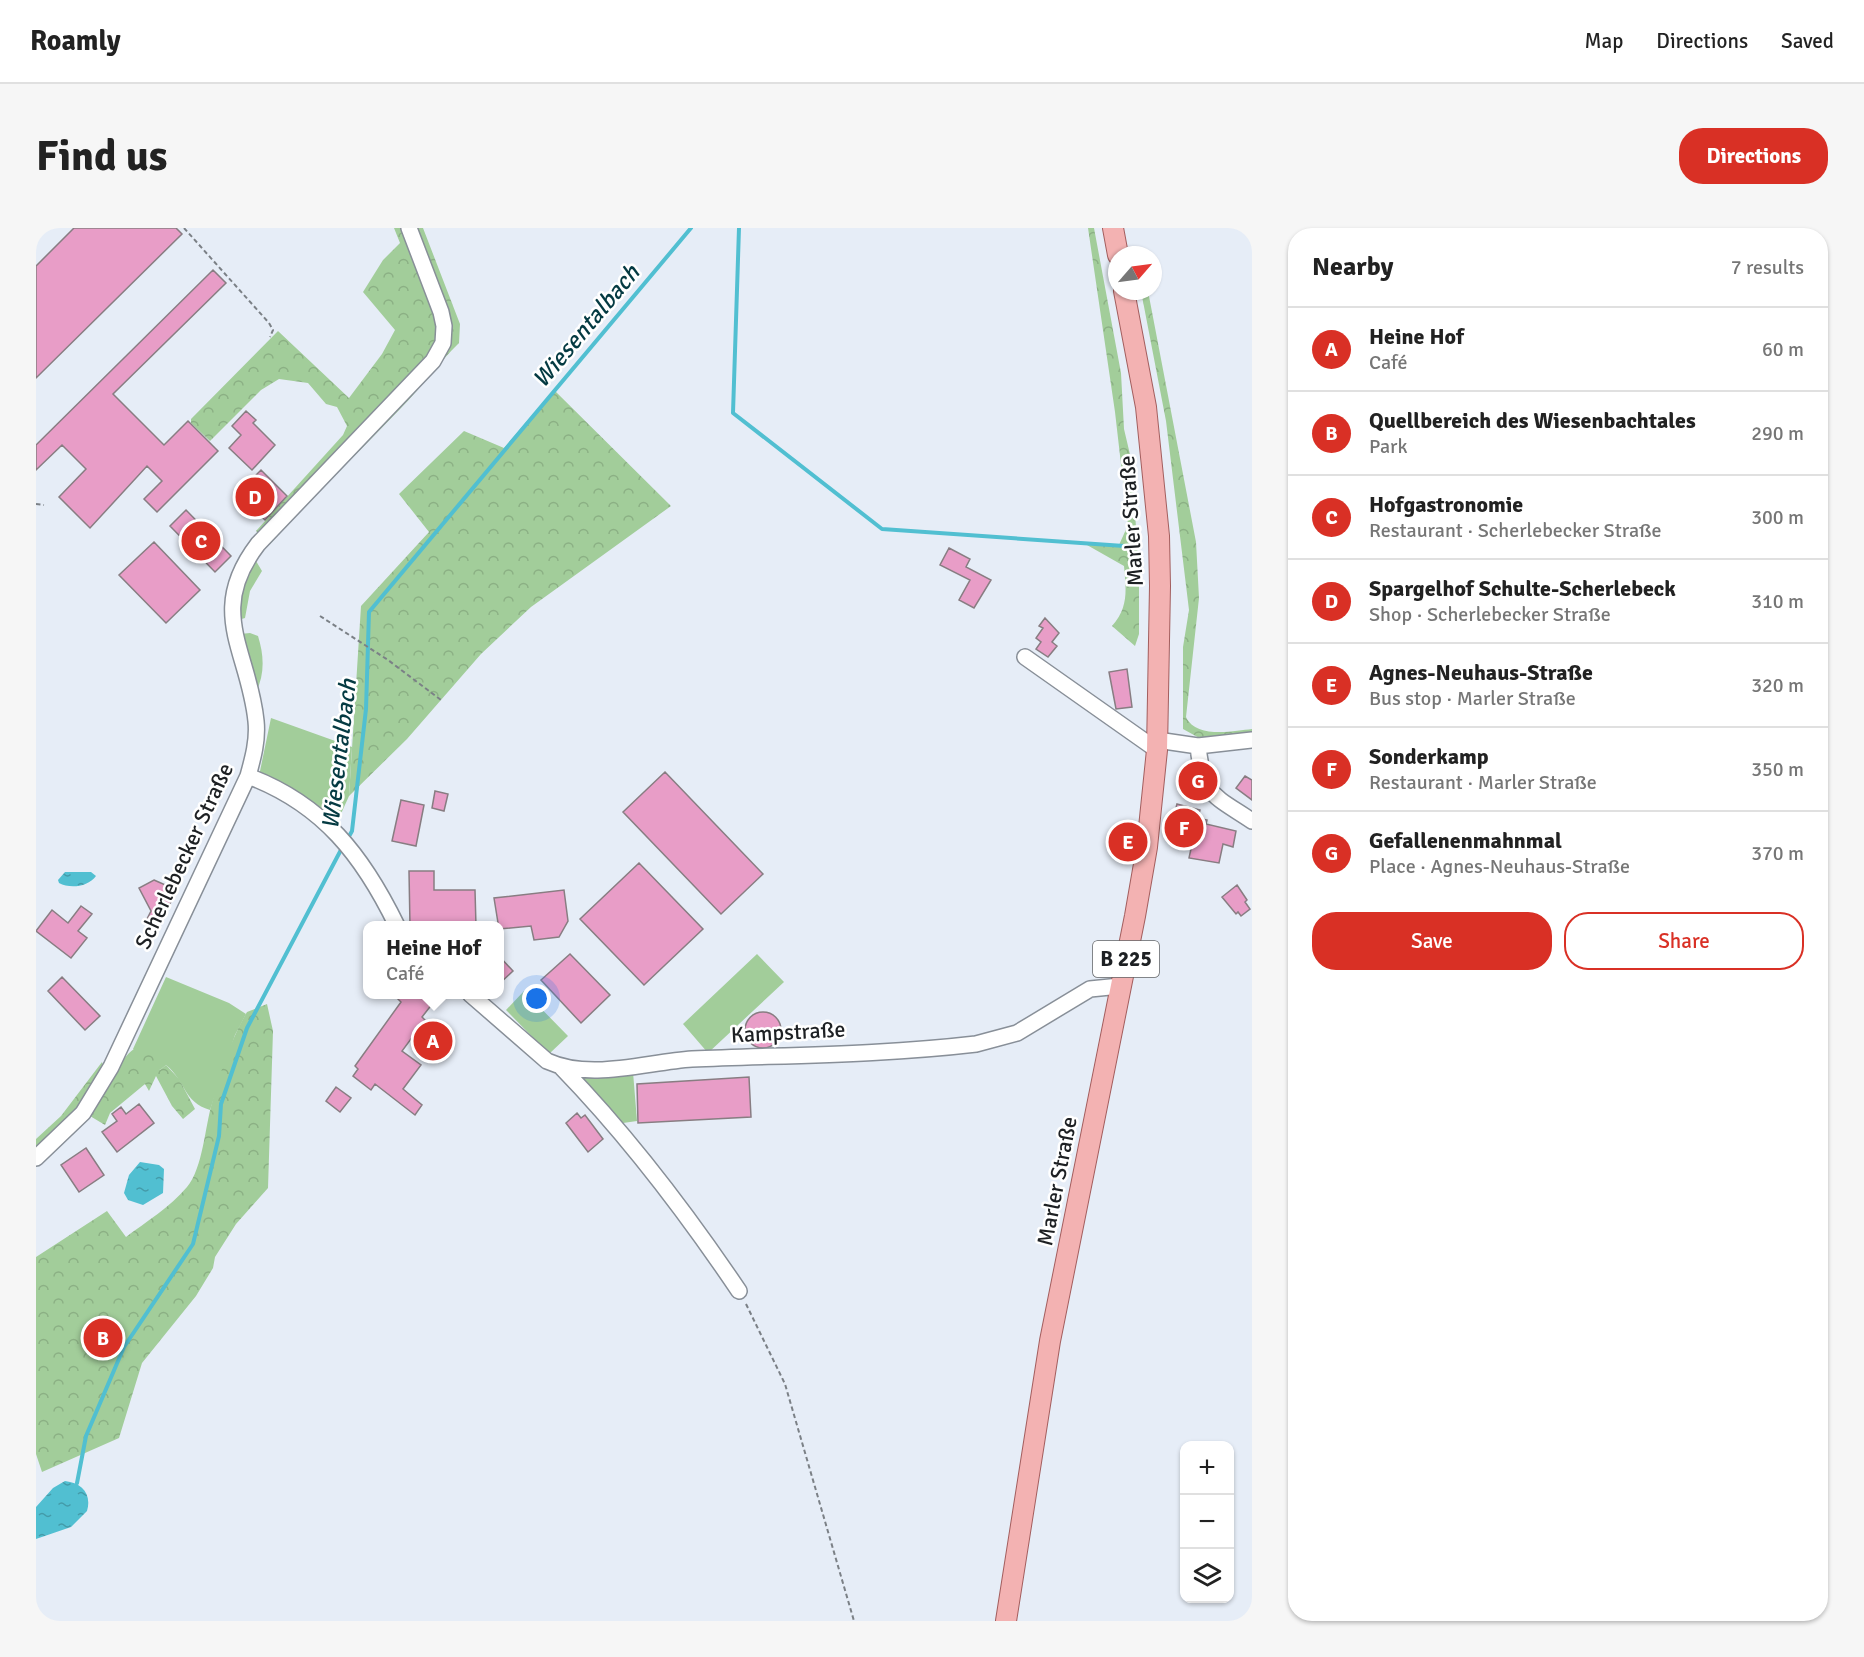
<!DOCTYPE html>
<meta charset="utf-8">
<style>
body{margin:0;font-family:Signika,sans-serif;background:#f6f6f6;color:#222}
.controls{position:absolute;right:18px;bottom:18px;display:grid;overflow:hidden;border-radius:12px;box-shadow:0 2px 4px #0004}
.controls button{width:54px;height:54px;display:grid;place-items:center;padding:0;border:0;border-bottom:2px solid #e0e0e0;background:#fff;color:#222;font:30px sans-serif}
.compass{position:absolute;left:1072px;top:18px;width:54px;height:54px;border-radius:50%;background:#fff;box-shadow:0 2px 4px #0004;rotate:62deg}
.you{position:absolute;left:501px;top:771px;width:21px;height:21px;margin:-15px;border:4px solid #fff;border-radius:50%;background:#1a73e8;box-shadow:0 0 0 9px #1a73e833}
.badge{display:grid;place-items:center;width:39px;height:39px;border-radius:50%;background:#d93025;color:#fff;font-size:20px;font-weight:700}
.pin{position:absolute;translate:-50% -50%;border:3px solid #fff;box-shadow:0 2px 6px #0006}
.popup{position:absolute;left:327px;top:693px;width:141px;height:78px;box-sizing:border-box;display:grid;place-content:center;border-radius:12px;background:#fff;filter:drop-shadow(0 2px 4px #0005);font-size:20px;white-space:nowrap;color:#767676}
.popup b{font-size:22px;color:#222}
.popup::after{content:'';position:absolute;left:50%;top:100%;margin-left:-12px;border:12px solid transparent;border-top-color:#fff}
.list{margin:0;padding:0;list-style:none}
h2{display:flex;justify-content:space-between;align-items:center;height:78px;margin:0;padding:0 24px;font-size:26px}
h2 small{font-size:20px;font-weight:400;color:#767676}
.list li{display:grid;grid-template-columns:39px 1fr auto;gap:18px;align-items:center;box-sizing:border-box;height:84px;padding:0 24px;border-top:2px solid #e0e0e0}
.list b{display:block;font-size:22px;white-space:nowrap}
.list p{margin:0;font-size:20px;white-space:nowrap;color:#767676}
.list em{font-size:20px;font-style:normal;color:#767676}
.actions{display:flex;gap:12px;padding:18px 24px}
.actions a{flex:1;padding:14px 0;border:2px solid #d93025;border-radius:24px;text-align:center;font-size:21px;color:#d93025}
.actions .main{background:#d93025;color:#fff}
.icon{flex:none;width:33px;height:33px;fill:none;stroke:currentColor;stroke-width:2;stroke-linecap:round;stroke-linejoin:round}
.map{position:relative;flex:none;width:1216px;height:1393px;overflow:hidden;border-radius:24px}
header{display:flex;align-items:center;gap:36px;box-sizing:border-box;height:84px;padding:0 30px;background:#fff;border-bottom:2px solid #e0e0e0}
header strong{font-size:28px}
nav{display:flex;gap:33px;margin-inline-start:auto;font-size:21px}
.intro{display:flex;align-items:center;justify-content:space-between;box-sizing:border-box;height:144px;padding:0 36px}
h1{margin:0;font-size:42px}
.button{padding:15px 27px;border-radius:24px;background:#d93025;color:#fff;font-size:21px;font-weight:700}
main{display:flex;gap:36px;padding:0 36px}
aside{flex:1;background:#fff;border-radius:24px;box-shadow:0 2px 4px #0004}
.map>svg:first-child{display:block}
</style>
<header>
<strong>Roamly</strong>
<nav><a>Map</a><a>Directions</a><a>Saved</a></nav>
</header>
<div class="intro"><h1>Find us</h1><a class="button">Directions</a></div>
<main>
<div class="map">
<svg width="1216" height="1393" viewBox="0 0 1216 1393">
<defs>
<pattern id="forest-crowns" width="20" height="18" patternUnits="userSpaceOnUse" patternTransform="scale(1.5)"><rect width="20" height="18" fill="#a2cd9a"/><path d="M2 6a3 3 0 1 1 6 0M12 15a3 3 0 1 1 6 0" fill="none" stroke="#8bb084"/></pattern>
<pattern id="water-ripples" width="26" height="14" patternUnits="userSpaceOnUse" patternTransform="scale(1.5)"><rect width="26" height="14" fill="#51bfd1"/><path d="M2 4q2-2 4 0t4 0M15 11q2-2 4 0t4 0" fill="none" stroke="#439ba9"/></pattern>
</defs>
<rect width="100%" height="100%" fill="#e6edf7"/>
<!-- green -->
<path fill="#a2cd9a" d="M220 333 226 343 214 363 209 390 202 392 207 352Z
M214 405 222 408C228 427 229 446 220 464L204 406Z
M235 490 316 519 313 568 299 599 223 548Z
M721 726 748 754 672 825 647 796Z
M130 749 193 775 210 786 199 807 174 882C147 874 150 853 130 837L124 842 97 821Z
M488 763 532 808 513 826 470 782Z
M597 844 601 893 587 895 545 849Z"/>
<!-- forest -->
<path fill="url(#forest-crowns)" d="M358 0H387L424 96 423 115C402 135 386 159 365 180 321 226 276 269 234 316L220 303 307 207 311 198 301 179 290 176 272 155 243 151 225 162 174 213 155 195V191L242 103 313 170 346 126 359 102 327 64 347 32 364 15Z
M1052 0H1058L1085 145 1088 201 1096 235 1103 348V406L1099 418 1076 398C1093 379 1090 361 1088 338L1051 317H1083L1092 297 1079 184Z
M1105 63H1112L1160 314 1163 370 1150 489C1160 511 1198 503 1216 501V508L1167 512 1147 501V419L1153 382 1130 193Z
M518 162 635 278 495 379 445 426 371 511 313 568 325 378 393 304 363 266 428 203 468 220Z
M231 776 237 803 232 960 200 996 179 1029 177 1040 160 1068 106 1135 83 1210 6 1244 0 1226V1029L71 983 90 1009C110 994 134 979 151 959 167 940 169 898 176 875 184 845 195 811 211 784Z
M98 821 115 825 124 842 130 837 143 851 159 881 147 891 136 878 120 848 113 863 109 856 74 885 69 897 54 888C66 871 84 829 98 821Z
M66 834 68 840 53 868 0 923V911L25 888Z"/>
<!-- water -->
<path fill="url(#water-ripples)" d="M29 644H55L60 648C52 659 34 661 23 655L22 652Z
M104 934 123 937 128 941 127 965 107 977 92 972 88 965 93 947Z
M29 1253C46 1255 56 1266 51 1283L35 1299 0 1311V1279L17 1260Z"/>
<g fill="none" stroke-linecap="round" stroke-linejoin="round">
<!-- stream -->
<path stroke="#51bfd1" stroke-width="4" d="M703 0 697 185 846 301 1088 318
M311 612 316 603 330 481 333 384 655 0
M41 1255 50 1208 88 1119 157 1016 183 908 185 876 211 800 307 618"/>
</g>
<!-- building -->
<path fill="#e89dc7" stroke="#887d82" stroke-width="1.5" d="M38 0H140L146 6 0 150V38Z
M177 42 190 55 77 166 128 217 152 193 182 223 121 284 108 271 126 253 111 238 54 300 23 269 50 241 26 217 0 242V217Z
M210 183 220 192 217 195 239 217 216 242 193 220 205 207 196 198Z
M225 242 251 268 229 292 210 274 226 257 218 249Z
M150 282 195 328 179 344 134 298Z
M118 314 164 362 130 395 83 347Z
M913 320 934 331 930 339 955 352 938 380 923 372 934 352 904 337Z
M1009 390 1023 405 1016 414 1021 418 1012 429 1000 421 1005 414 1000 410 1007 400 1003 398Z
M1091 441 1096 479 1080 481 1073 444Z
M629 544 727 646 685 686 587 584Z
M1209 548 1216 552V572L1200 560Z
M399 563 412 566 408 583 396 580Z
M365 572 388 577 380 618 356 613Z
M1141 576 1164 582 1162 590 1171 592 1170 596 1200 603 1197 619 1187 616 1183 635 1153 630 1157 612 1133 606Z
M603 635 667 701 608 757 544 691Z
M373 643H398V662H439L440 698H374Z
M118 652 141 662 123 697 111 691 115 683 103 660Z
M1201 657 1211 672 1209 674 1214 681 1205 688 1202 684 1200 686 1186 669Z
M528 662 532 693 523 709 498 712 495 698 463 701 458 670Z
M45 678 56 686 42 703 51 710 35 730 0 703 16 682 32 695Z
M534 726 574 767 545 795 505 752Z
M463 728 477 743 463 756Z
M26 749 64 788 49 802 12 763Z
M357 766H404L386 789 389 792 366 823 385 837 367 861 386 877 379 887 339 856 335 862 317 848 322 841 319 838 365 774Z
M709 802a18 18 0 1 1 36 0a18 18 0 1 1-36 0Z
M713 849 715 889 602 895 601 856Z
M300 859 315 870 304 884 290 873Z
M103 876 118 895 81 924 66 904 81 893 76 886 85 879 90 886Z
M541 885 545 890 549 887 567 911 552 924 530 895Z
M50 920 68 947 43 964 25 937Z"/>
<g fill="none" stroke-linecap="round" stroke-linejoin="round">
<!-- minor casing -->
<g stroke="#888f98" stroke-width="18">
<path id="minor" d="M989 429 1121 522
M1121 512 1162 518 1216 512
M1162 518C1167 568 1177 567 1216 593
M212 548C287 576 327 628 361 698
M434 766 511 833C555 853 610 834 656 831 750 827 846 827 940 816L981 805 1054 761 1084 758
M526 840C593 909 649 983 703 1063
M0 930 47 885 75 839 212 548C217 530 222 512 220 493 213 423 170 384 222 316L397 133 407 115 408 98 405 84 373 0"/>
</g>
<!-- major casing -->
<g stroke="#a35e5e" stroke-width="22">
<path id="major" d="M1077 0 1082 27
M970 1393 1014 1113 1099 688 1111 619 1121 522 1124 358 1123 308 1110 179 1088 63"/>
</g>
<!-- path -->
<path stroke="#7b8086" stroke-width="2" stroke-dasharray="4.5 3" stroke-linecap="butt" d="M148 0 233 95 237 102 234 109
M0 276 8 277
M284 388 352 432 405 472
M710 1076 749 1156 818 1393"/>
<!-- minor -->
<use href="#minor" stroke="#fff" stroke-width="15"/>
<!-- major -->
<use href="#major" stroke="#f3b2b2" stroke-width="20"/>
</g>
<g text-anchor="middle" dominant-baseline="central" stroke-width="5" stroke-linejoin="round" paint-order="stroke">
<!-- shield labels -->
<rect fill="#fff" stroke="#616365" stroke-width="1.5" x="1057" y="713" width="66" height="36" rx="4.5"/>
<g font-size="21" font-weight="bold" fill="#1d2023">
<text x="1090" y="731">B 225</text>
</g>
<!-- street labels -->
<g font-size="22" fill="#1d2023" stroke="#fff">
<text transform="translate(1095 293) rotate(-94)">Marler Straße</text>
<text transform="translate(148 628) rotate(-65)">Scherlebecker Straße</text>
<text transform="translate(752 804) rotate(-3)">Kampstraße</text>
<text transform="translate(1021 953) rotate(-79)">Marler Straße</text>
</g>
<!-- water labels -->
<g font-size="24" font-style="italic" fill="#043a42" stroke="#fff">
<text transform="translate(550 98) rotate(-50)">Wiesentalbach</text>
<text transform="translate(303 526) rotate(-83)">Wiesentalbach</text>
</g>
</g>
</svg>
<div class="controls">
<button>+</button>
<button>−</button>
<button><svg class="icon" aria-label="layers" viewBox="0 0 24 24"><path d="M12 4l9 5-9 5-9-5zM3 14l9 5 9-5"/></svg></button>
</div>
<svg class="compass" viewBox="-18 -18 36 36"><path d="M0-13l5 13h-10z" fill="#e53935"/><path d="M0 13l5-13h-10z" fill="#767676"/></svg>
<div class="you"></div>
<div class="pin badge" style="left:397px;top:813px">A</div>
<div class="popup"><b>Heine Hof</b>Café</div>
<div class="pin badge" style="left:67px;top:1110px">B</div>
<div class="pin badge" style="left:165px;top:313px">C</div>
<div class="pin badge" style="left:219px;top:269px">D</div>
<div class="pin badge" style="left:1092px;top:614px">E</div>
<div class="pin badge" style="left:1148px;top:600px">F</div>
<div class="pin badge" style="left:1162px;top:553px">G</div>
</div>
<aside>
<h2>Nearby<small>7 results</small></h2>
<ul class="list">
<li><span class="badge">A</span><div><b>Heine Hof</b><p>Café</p></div><em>60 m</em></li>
<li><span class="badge">B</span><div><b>Quellbereich des Wiesenbachtales</b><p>Park</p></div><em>290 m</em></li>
<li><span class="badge">C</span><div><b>Hofgastronomie</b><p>Restaurant · Scherlebecker Straße</p></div><em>300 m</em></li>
<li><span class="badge">D</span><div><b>Spargelhof Schulte-Scherlebeck</b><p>Shop · Scherlebecker Straße</p></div><em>310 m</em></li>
<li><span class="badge">E</span><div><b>Agnes-Neuhaus-Straße</b><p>Bus stop · Marler Straße</p></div><em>320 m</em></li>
<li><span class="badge">F</span><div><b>Sonderkamp</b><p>Restaurant · Marler Straße</p></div><em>350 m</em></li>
<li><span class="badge">G</span><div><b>Gefallenenmahnmal</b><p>Place · Agnes-Neuhaus-Straße</p></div><em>370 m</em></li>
</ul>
<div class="actions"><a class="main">Save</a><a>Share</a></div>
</aside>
</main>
